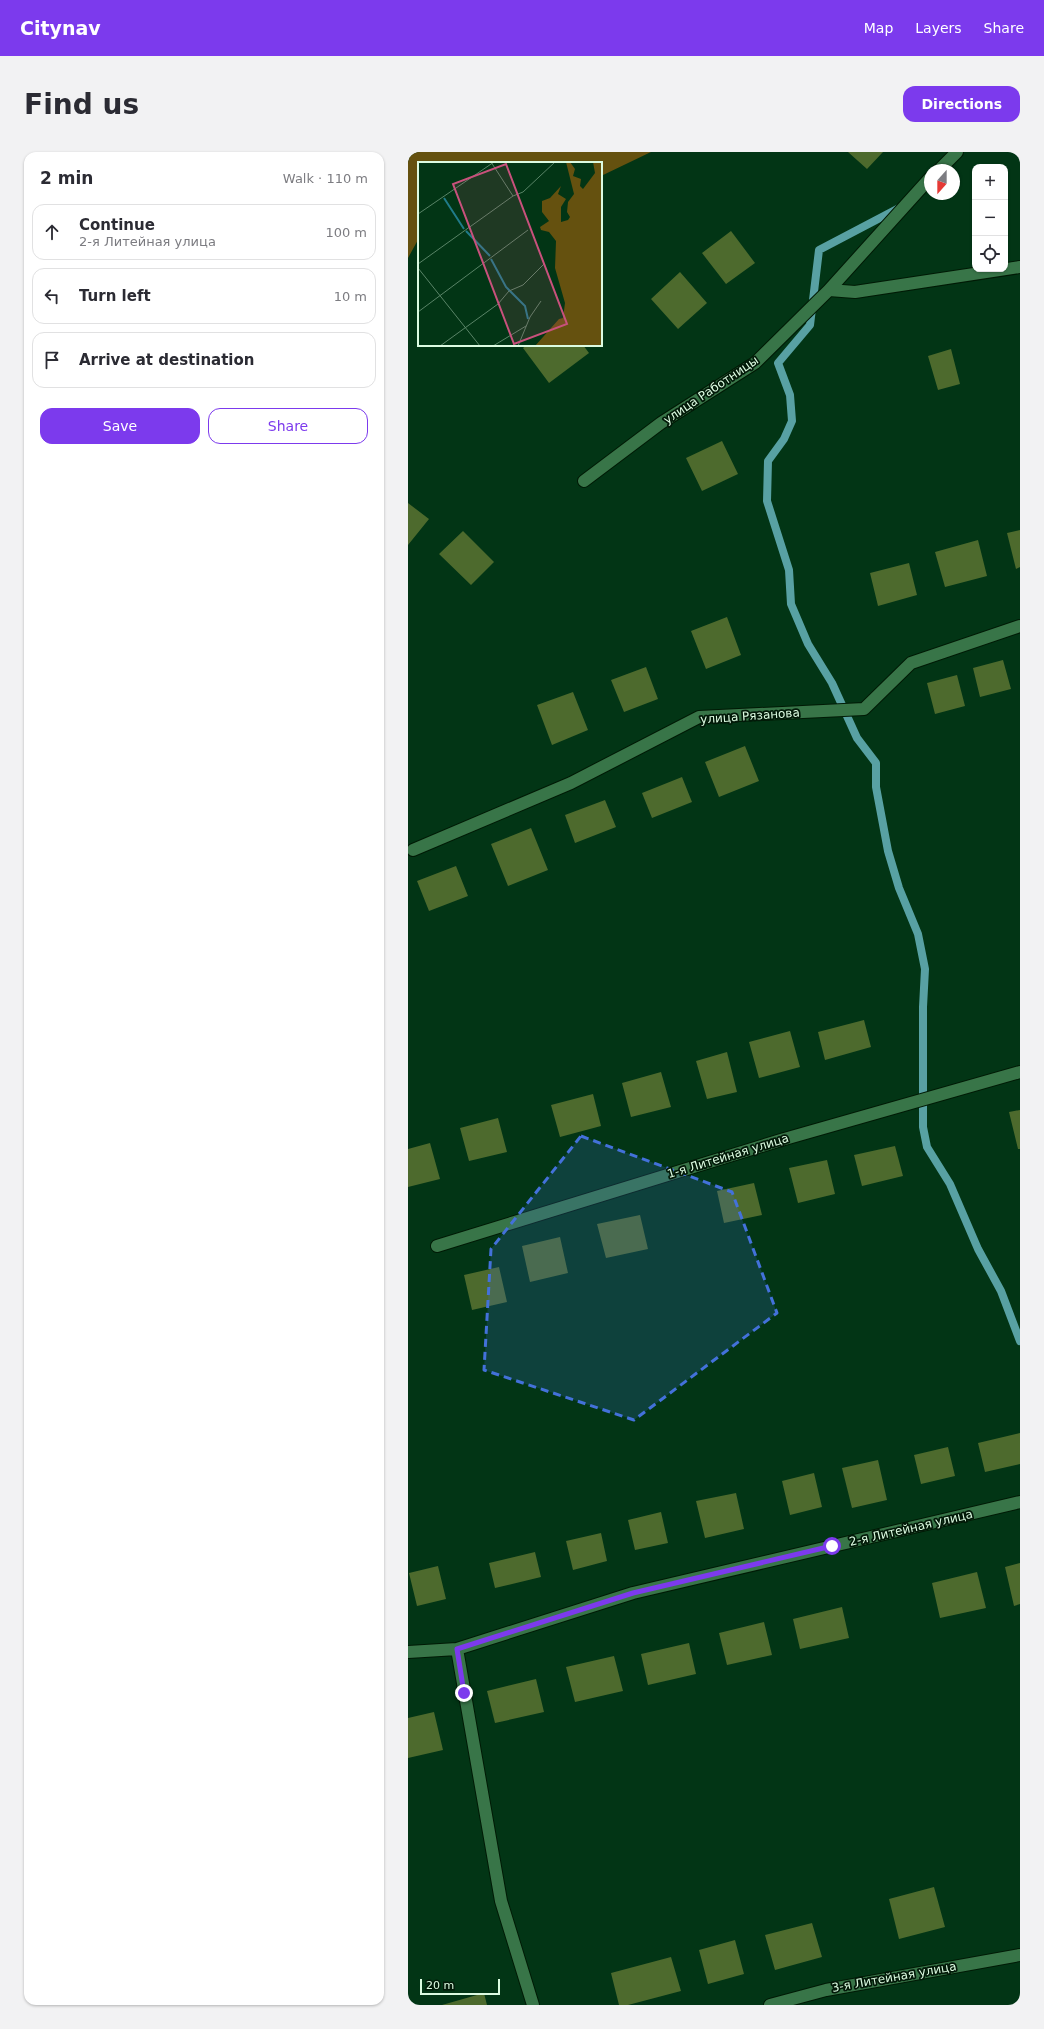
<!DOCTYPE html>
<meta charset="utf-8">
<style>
body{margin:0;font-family:"DejaVu Sans",sans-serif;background:#f2f2f3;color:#2b2b33}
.controls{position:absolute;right:12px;top:12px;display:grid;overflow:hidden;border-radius:8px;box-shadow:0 1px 3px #0004}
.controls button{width:36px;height:36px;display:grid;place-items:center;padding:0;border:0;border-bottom:1px solid #e1e1e2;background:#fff;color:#2b2b33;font:20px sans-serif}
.compass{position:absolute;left:516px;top:12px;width:36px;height:36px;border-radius:50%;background:#fff;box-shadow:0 1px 3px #0004;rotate:201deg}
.scale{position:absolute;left:12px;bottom:10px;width:80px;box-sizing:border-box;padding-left:4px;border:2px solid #dcfbe1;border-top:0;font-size:11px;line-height:14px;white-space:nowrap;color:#dcfbe1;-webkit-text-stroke:3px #021908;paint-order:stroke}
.stop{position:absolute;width:12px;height:12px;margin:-9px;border:3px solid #7c3aed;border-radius:50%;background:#fff}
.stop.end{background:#7c3aed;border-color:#fff;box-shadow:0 1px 4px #0008}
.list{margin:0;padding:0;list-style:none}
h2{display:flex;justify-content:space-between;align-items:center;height:52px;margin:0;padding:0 16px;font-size:17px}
h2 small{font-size:13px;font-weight:400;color:#7c7c81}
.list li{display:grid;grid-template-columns:26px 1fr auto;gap:12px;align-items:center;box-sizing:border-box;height:56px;margin:0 8px 8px;padding:0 8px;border:1px solid #e1e1e2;border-radius:12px}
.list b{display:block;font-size:15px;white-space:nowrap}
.list p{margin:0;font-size:13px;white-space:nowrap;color:#7c7c81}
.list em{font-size:13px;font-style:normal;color:#7c7c81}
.actions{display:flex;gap:8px;padding:12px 16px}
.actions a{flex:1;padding:9px 0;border:1px solid #7c3aed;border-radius:12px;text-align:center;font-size:14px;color:#7c3aed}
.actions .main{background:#7c3aed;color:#fff}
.icon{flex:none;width:22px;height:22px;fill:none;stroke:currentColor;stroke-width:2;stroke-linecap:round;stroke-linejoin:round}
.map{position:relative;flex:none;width:612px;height:1853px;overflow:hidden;border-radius:12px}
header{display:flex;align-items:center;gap:24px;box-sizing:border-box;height:56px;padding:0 20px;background:#7c3aed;color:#fff}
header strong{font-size:19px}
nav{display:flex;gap:22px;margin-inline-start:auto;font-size:14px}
.intro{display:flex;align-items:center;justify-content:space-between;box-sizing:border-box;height:96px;padding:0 24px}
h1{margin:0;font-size:28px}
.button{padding:10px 18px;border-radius:12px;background:#7c3aed;color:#fff;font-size:14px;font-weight:700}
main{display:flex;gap:24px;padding:0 24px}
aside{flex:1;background:#fff;border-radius:12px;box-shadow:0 1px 3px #0004}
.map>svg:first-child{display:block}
</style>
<header>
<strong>Citynav</strong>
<nav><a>Map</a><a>Layers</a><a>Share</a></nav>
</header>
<div class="intro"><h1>Find us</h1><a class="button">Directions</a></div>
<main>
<aside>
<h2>2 min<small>Walk · 110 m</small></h2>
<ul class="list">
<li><svg class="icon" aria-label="ahead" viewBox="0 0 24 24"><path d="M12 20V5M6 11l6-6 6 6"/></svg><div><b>Continue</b><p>2-я Литейная улица</p></div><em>100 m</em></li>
<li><svg class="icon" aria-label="left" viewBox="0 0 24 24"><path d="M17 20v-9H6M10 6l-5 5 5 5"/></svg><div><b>Turn left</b></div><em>10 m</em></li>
<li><svg class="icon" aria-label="arrive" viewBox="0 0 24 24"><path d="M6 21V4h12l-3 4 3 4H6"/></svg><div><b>Arrive at destination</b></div></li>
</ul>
<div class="actions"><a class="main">Save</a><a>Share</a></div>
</aside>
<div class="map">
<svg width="612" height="1853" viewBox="0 0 612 1853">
<rect width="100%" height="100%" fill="#023515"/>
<!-- forest -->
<path fill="#65510f" d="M0 0H243L193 24V11H11V86L0 106Z"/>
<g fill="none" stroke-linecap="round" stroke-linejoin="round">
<!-- stream -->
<path stroke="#58a1a3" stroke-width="8" d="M491 56 411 98 402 173 370 211 382 243 384 269 376 287 360 309 359 349 381 418 383 452 400 492 424 531 449 586 468 611V635L480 699 491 736 510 782 517 817 515 855V975L519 995 542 1032 570 1097 593 1139 612 1189"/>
</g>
<!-- building -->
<path fill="#4d6a2d" d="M440 0H475L459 17Z
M323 79 347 111 318 132 294 101Z
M272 120 299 151 270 177 243 147Z
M119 193H175L181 201 141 231 115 196Z
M543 197 552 232 530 238 520 204Z
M314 289 330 322 294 339 278 306Z
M0 351 21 367 0 393Z
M612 378V415L608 417 599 381Z
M55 379 86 410 63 433 31 402Z
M570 388 579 424 537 435 527 400Z
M501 411 509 443 470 454 462 421Z
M319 465 333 503 298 517 283 479Z
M595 508 603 537 572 545 565 516Z
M238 515 250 547 216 560 203 528Z
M549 523 557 554 527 562 519 531Z
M165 540 180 578 144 593 129 553Z
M337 594 351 629 311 645 297 610Z
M274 625 284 650 244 666 234 641Z
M197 648 208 675 167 691 157 663Z
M123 676 140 718 100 734 83 692Z
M48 714 60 744 21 759 9 729Z
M456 868 463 895 417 908 410 880Z
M382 879 392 915 351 926 341 890Z
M319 900 329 940 299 947 288 909Z
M253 920 263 955 223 965 214 931Z
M185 942 193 974 152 985 143 953Z
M612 958V997H610L601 960Z
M90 966 99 1000 61 1009 52 976Z
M22 991 32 1027 0 1035V997Z
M487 994 495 1024 454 1034 446 1003Z
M419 1008 427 1042 390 1051 381 1016Z
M346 1031 354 1063 316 1071 309 1039Z
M232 1063 240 1097 198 1106 189 1072Z
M152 1085 160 1121 122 1130 114 1094Z
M91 1115 99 1150 64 1158 56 1123Z
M612 1281V1312L577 1320 570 1291Z
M540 1295 547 1324 513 1332 506 1303Z
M470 1308 479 1348 444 1356 434 1316Z
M406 1321 414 1355 382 1363 374 1329Z
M328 1341 336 1377 297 1386 288 1349Z
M253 1360 260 1391 227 1398 220 1368Z
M193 1381 199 1409 165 1418 158 1389Z
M127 1400 133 1425 87 1436 81 1411Z
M612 1411V1452L606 1454 597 1415Z
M30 1414 38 1447 9 1454 1 1421Z
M569 1420 578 1456 532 1466 524 1431Z
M434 1455 441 1486 392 1497 385 1467Z
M356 1470 364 1503 319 1513 311 1481Z
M281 1491 288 1522 240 1533 233 1502Z
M206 1504 215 1539 167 1550 158 1515Z
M128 1527 136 1560 87 1571 79 1539Z
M26 1560 35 1598 0 1606V1566Z
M526 1735 537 1775 491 1787 481 1747Z
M404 1771 414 1805 367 1818 357 1783Z
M327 1788 336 1822 300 1832 291 1798Z
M263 1805 273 1839 220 1853H211L203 1821Z
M76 1841 79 1853H34Z"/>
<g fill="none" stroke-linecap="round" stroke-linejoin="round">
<!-- street casing -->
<g stroke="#001a05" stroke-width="14">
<path id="street" d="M531 18 549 0
M421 138 447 140 612 115
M176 329 253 271 347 211 421 138 522 26
M5 698 163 631 291 565 456 557 503 511 612 474
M29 1094 373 988 612 920
M49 1497 93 1749 125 1853
M0 1500 49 1497 225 1441 612 1350
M362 1853 418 1838 612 1803"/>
</g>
<!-- street -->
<use href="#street" stroke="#387548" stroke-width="12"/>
</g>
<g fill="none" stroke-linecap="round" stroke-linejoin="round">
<!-- route -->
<path stroke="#7c3aed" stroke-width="5" d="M56 1541 49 1497 225 1441 424 1394"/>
</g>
<!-- marked area -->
<path fill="#4371da" fill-opacity="0.2" stroke="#4371da" stroke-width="3" stroke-dasharray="8 5" stroke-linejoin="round" d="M173 984 324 1040 369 1161 226 1268 76 1218 83 1097Z"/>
<g text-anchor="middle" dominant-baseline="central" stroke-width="3.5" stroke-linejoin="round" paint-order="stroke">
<!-- street labels -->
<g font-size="12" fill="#dcfbe1" stroke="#021908">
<text transform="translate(303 238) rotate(-34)">улица Работницы</text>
<text transform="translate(342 564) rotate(-4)">улица Рязанова</text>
<text transform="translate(320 1004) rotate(-17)">1-я Литейная улица</text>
<text transform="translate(503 1376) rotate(-13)">2-я Литейная улица</text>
<text transform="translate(486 1825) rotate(-10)">3-я Литейная улица</text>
</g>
</g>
<!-- overview -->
<g transform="translate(10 10)">
<rect width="184" height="184" fill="#023515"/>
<path d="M148 0H152L157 7 155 14 163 17 162 24 165 27 177 11 175 0H184V184H117L141 157 145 156 147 141 137 106 138 79 131 70 123 68 122 65 131 59 124 50V39L132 36 143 24 140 32 148 37 143 45V60L150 58 152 55 149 50 150 40 156 32Z" fill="#65510f"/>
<path fill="none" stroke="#207b89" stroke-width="2" d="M26 36 46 67M48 69 72 94M73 97 88 125 107 144 110 157"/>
<path fill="none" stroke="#598467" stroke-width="1" d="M73 0 95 34M0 52 76 0M0 102 95 34 105 30 137 0M0 106 62 184M0 150 110 68M22 184 80 142 91 129 105 123 126 102M75 184 108 164M100 184 112 155 123 139"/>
<path fill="#c8517c" fill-opacity="0.15" stroke="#c8517c" stroke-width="2" d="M88 2 149 162 96 182 35 22Z"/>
<rect width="184" height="184" fill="none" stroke="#dcfbe1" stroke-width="2"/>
</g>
</svg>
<div class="controls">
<button>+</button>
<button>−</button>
<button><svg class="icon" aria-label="locate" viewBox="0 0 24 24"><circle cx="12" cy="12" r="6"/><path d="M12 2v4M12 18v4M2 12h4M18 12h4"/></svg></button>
</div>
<svg class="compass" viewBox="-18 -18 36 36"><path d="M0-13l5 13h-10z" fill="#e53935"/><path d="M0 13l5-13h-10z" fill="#7c7c81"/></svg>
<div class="scale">20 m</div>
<div class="stop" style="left:424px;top:1394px"></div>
<div class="stop end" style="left:56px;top:1541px"></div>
</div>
</main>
